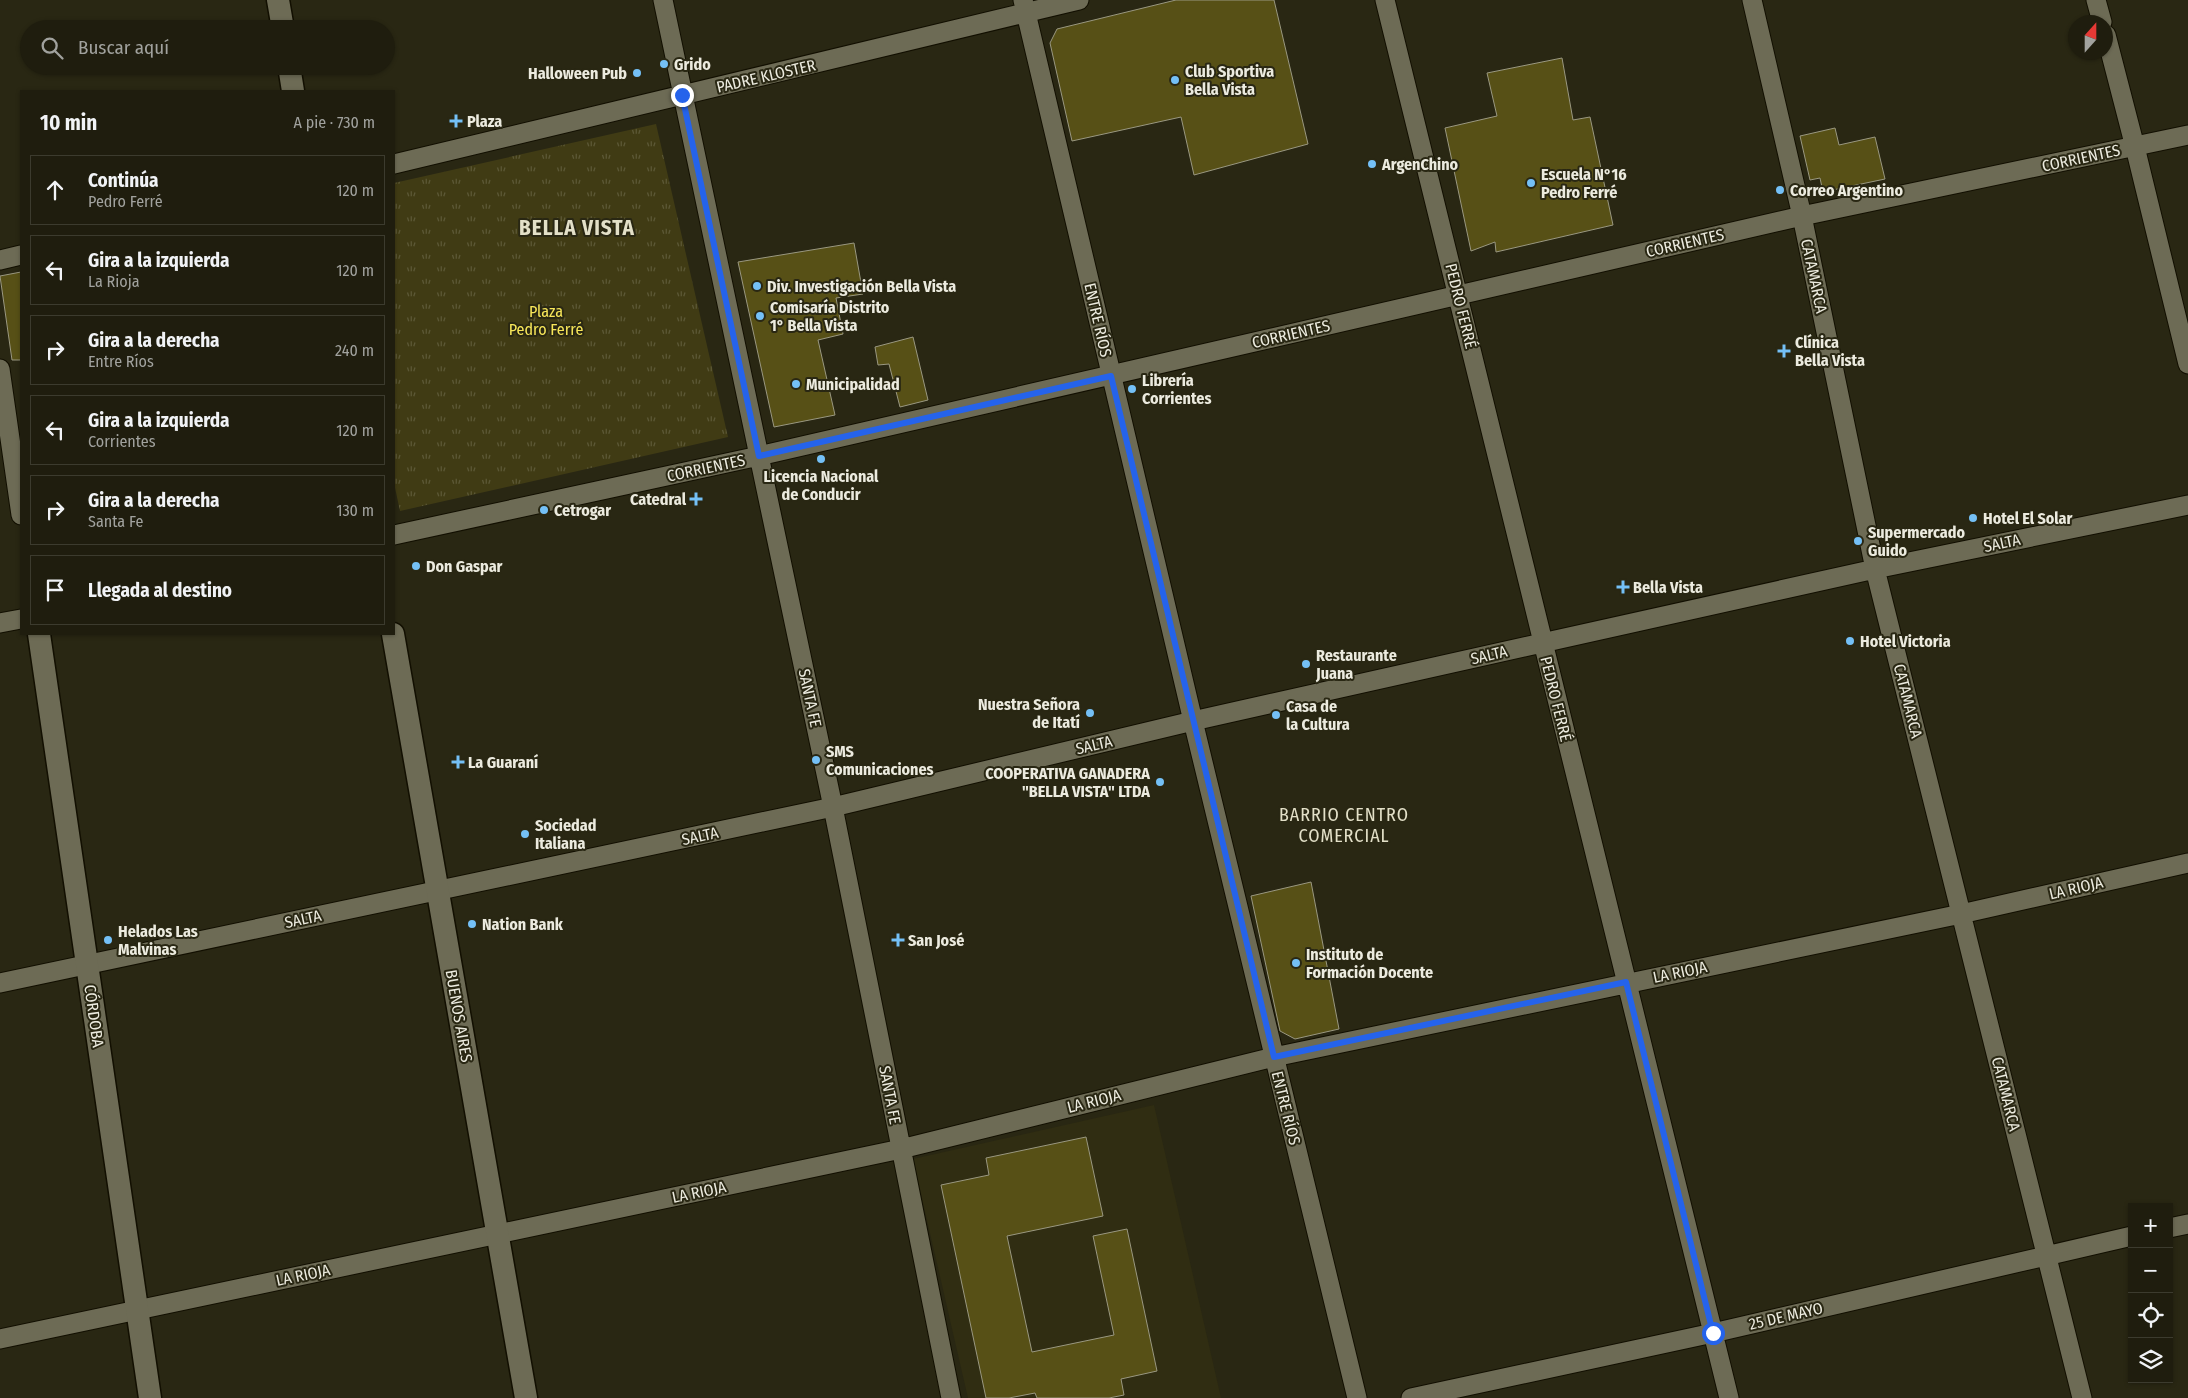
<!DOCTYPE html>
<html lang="es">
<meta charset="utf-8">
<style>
body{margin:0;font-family:"Fira Sans Condensed",sans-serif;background:#272617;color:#f1f3f6}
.controls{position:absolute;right:15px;bottom:15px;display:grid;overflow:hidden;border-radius:0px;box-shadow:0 1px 4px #0004}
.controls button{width:45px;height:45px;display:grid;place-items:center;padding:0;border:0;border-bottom:1px solid #3c3b2e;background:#1f1d0e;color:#f1f3f6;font:25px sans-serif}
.compass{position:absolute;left:2068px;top:15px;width:45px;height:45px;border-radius:50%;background:#1f1d0e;box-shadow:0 1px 4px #0004;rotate:21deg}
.stop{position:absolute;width:15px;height:15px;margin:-11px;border:4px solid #2563eb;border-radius:50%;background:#fff}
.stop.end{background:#2563eb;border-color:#fff;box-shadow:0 1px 5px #0008}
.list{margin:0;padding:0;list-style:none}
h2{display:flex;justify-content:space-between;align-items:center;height:65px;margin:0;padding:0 20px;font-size:21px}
h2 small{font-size:16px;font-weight:400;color:#a1a29e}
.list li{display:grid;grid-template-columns:32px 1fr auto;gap:15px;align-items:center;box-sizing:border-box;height:70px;margin:0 10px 10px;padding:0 10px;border:1px solid #3c3b2e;border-radius:0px}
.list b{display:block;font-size:19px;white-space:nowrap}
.list p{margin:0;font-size:16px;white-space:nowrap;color:#a1a29e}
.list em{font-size:16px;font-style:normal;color:#a1a29e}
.icon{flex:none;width:28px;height:28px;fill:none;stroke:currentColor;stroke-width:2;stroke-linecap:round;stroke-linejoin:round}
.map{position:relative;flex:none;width:2188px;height:1398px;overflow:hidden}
.search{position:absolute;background:#1f1d0e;box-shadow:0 1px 4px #0004;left:20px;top:20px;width:375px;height:55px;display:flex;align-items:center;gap:12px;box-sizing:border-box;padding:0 18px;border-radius:28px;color:#a1a29e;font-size:19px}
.panel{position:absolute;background:#1f1d0e;box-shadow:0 1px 4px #0004;left:20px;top:90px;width:375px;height:545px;border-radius:0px}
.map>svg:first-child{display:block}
</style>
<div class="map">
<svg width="2188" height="1398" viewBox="0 0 2188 1398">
<defs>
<pattern id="park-tufts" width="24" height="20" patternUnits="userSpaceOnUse" patternTransform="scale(1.25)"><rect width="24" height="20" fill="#403b14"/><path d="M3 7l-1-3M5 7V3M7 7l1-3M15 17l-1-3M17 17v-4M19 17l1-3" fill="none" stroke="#5c5836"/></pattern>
</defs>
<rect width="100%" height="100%" fill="#292713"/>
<!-- built -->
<path fill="#302d12" d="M1154 1105 1221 1398H968L913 1159Z"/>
<!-- park -->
<path fill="url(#park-tufts)" d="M656 124 728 437 400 511 394 483V183Z"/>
<!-- building -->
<path fill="#575016" stroke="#9a9881" d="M1176 0H1274L1308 144 1194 175 1181 117 1072 141 1050 43 1057 29Z
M1562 58 1573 120 1590 117 1613 225 1496 252 1495 242 1471 251 1445 128 1497 116 1487 73Z
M1835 128 1839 145 1875 137 1885 179 1823 192 1820 178 1810 180 1800 136Z
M854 243 863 294 836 298 843 334 818 340 835 415 774 427 738 262Z
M21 272V360H12L0 276Z
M913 337 928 400 900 407 889 364 878 365 875 347Z
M1311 882 1339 1029 1295 1039 1280 1031 1251 896Z
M1086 1137 1103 1216 1007 1236 1032 1352 1114 1335 1093 1236 1127 1229 1157 1371 1121 1379 1124 1395 1109 1398H1037L1035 1393 1009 1398H986L941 1185 989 1175 986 1158Z"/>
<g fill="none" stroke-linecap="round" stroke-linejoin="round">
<!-- minor casing -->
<g stroke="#120f01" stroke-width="21">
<path id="minor" d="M663 0 833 807 951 1398
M1023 0 1193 721 1357 1398
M1385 0 1729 1398
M1752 0 1802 216 1875 569 2082 1398
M2096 0 2102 22
M2106 35 2135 147 2188 364
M394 164 1079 0
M0 260 21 255
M0 369 21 515
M394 535 759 456 1802 216 2188 135
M0 623 21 619
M0 983 833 807 1193 721 1542 643 1875 569 2188 505
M2169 1228 2188 1224
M0 1339 901 1149 1274 1057 1961 914 2188 863
M1411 1398 1713 1333 2132 1236"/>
</g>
<!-- tertiary casing -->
<g stroke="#120f01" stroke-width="25">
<path id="tertiary" d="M278 0 283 29
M289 66 293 91
M39 634 150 1398
M393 634 526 1398"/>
</g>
<!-- minor -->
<use href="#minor" stroke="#6d6b55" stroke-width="19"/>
<!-- tertiary -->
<use href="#tertiary" stroke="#6d6b55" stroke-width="22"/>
</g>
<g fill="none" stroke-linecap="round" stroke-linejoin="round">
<!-- route -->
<path stroke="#2563eb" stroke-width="6" d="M682 95 759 456 1111 376 1274 1057 1626 982 1713 1333"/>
</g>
<!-- markers -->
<g fill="#74c0f6" stroke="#292713" stroke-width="2">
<circle cx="664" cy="64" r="5"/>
<circle cx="637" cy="73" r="5"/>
<circle cx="1175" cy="80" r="5"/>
<path d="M453.5 113.5h5v5h5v5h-5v5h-5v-5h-5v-5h5z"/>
<circle cx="1372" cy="164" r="5"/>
<circle cx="1531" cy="183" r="5"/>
<circle cx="1780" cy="190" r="5"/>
<circle cx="757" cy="286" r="5"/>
<circle cx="760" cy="316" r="5"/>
<path d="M1781.5 343.5h5v5h5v5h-5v5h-5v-5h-5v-5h5z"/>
<circle cx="796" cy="384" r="5"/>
<circle cx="1132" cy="389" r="5"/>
<circle cx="821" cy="459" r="5"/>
<path d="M693.5 491.5h5v5h5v5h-5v5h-5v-5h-5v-5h5z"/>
<circle cx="544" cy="510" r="5"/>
<circle cx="1973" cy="518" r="5"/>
<circle cx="1858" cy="541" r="5"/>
<circle cx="416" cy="566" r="5"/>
<path d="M1620.5 579.5h5v5h5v5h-5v5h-5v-5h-5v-5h5z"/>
<circle cx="1850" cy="641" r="5"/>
<circle cx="1306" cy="664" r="5"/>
<circle cx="1090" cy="713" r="5"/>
<circle cx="1276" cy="715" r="5"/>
<circle cx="816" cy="760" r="5"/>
<path d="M455.5 754.5h5v5h5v5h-5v5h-5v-5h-5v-5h5z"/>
<circle cx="1160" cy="782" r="5"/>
<circle cx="525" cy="834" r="5"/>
<circle cx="472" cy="924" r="5"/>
<circle cx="108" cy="940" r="5"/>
<path d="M895.5 932.5h5v5h5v5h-5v5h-5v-5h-5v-5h5z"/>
<circle cx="1296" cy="963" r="5"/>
</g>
<g text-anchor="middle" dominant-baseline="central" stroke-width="4" stroke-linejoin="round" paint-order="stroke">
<!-- poi labels -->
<g font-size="16" font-weight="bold" fill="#ecebdf" stroke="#292713" text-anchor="start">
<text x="674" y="64">Grido</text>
<text x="1185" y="71">Club Sportiva<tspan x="1185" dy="18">Bella Vista</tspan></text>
<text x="627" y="73" text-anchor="end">Halloween Pub</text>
<text x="467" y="121">Plaza</text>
<text x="1382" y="164">ArgenChino</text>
<text x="1541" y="174">Escuela N°16<tspan x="1541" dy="18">Pedro Ferré</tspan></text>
<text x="1790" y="190">Correo Argentino</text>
<text x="767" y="286">Div. Investigación Bella Vista</text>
<text x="770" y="307">Comisaría Distrito<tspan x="770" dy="18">1° Bella Vista</tspan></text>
<text x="1795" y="342">Clínica<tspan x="1795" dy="18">Bella Vista</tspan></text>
<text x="1142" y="380">Librería<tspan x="1142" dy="18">Corrientes</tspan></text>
<text x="806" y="384">Municipalidad</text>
<text x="821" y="476" text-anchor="middle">Licencia Nacional<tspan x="821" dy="18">de Conducir</tspan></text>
<text x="686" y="499" text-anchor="end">Catedral</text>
<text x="554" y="510">Cetrogar</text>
<text x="1983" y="518">Hotel El Solar</text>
<text x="1868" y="532">Supermercado<tspan x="1868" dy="18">Guido</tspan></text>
<text x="426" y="566">Don Gaspar</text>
<text x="1633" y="587">Bella Vista</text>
<text x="1860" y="641">Hotel Victoria</text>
<text x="1316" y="655">Restaurante<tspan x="1316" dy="18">Juana</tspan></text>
<text x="1080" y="704" text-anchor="end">Nuestra Señora<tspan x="1080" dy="18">de Itatí</tspan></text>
<text x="1286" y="706">Casa de<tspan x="1286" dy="18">la Cultura</tspan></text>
<text x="826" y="751">SMS<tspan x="826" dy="18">Comunicaciones</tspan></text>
<text x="468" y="762">La Guaraní</text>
<text x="1150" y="773" text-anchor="end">COOPERATIVA GANADERA<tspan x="1150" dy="18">"BELLA VISTA" LTDA</tspan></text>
<text x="535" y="825">Sociedad<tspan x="535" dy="18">Italiana</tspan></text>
<text x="482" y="924">Nation Bank</text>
<text x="118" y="931">Helados Las<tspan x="118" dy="18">Malvinas</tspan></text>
<text x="908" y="940">San José</text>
<text x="1306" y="954">Instituto de<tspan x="1306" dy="18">Formación Docente</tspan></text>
</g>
<!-- street labels -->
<g font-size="16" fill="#ecebdf" stroke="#292713">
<text transform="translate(766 76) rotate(-13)">PADRE KLOSTER</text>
<text transform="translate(2081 158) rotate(-12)">CORRIENTES</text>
<text transform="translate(1685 243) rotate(-13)">CORRIENTES</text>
<text transform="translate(1814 276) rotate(78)">CATAMARCA</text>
<text transform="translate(1461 306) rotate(76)">PEDRO FERRÉ</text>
<text transform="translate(1098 320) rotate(77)">ENTRE RÍOS</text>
<text transform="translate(1291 334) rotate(-13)">CORRIENTES</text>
<text transform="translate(706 468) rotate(-12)">CORRIENTES</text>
<text transform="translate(2002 543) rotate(-12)">SALTA</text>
<text transform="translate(1489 655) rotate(-13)">SALTA</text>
<text transform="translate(810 698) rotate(78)">SANTA FE</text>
<text transform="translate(1556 699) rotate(76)">PEDRO FERRÉ</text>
<text transform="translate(1908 701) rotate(76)">CATAMARCA</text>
<text transform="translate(1094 745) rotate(-13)">SALTA</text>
<text transform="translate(700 836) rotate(-12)">SALTA</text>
<text transform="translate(2076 888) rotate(-13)">LA RIOJA</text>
<text transform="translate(303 919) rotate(-12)">SALTA</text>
<text transform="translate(1680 972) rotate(-12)">LA RIOJA</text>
<text transform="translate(94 1016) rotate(82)">CÓRDOBA</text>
<text transform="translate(459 1016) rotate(80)">BUENOS AIRES</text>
<text transform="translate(2006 1094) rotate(76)">CATAMARCA</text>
<text transform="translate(890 1095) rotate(79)">SANTA FE</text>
<text transform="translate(1094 1101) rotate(-14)">LA RIOJA</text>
<text transform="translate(1286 1108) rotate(76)">ENTRE RÍOS</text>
<text transform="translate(699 1192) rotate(-12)">LA RIOJA</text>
<text transform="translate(303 1275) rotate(-12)">LA RIOJA</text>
<text transform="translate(1786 1316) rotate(-13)">25 DE MAYO</text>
</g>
<!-- park labels -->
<g font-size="16" fill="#f7e659" stroke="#292713">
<text x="546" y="311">Plaza<tspan x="546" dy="18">Pedro Ferré</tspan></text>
</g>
<!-- neighbourhood labels -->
<g font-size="18" letter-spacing="1" fill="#e3e0c8" stroke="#292713">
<text x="1344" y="815">BARRIO CENTRO<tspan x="1344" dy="21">COMERCIAL</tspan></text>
</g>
<!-- district labels -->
<g font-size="21" font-weight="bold" letter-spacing="1" fill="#e3e0c8" stroke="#292713">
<text x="577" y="228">BELLA VISTA</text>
</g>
</g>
</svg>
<div class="controls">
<button>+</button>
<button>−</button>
<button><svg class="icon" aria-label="locate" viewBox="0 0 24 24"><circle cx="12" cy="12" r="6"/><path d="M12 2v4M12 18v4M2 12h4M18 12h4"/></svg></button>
<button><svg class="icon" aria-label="layers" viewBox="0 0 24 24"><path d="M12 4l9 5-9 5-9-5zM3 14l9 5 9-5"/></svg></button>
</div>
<svg class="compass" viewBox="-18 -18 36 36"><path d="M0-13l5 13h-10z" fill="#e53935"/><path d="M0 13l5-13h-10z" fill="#a1a29e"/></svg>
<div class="stop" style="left:1713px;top:1333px"></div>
<div class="stop end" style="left:682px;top:95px"></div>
<div class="search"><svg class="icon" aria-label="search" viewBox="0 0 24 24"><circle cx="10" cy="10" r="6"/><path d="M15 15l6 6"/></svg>Buscar aquí</div>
<section class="panel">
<h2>10 min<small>A pie · 730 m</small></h2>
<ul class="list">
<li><svg class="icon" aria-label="ahead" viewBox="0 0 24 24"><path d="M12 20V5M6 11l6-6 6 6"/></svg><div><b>Continúa</b><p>Pedro Ferré</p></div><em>120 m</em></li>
<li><svg class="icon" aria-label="left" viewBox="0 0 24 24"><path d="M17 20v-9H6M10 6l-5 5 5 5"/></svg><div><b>Gira a la izquierda</b><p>La Rioja</p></div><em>120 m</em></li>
<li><svg class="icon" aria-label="right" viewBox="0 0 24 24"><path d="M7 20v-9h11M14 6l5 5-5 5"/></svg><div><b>Gira a la derecha</b><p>Entre Ríos</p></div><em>240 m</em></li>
<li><svg class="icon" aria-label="left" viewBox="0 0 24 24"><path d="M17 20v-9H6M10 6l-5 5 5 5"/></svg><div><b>Gira a la izquierda</b><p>Corrientes</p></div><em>120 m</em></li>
<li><svg class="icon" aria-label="right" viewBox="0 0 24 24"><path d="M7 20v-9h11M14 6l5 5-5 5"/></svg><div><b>Gira a la derecha</b><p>Santa Fe</p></div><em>130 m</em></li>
<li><svg class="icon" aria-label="arrive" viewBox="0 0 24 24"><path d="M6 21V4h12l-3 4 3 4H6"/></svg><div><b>Llegada al destino</b></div></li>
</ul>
</section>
</div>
